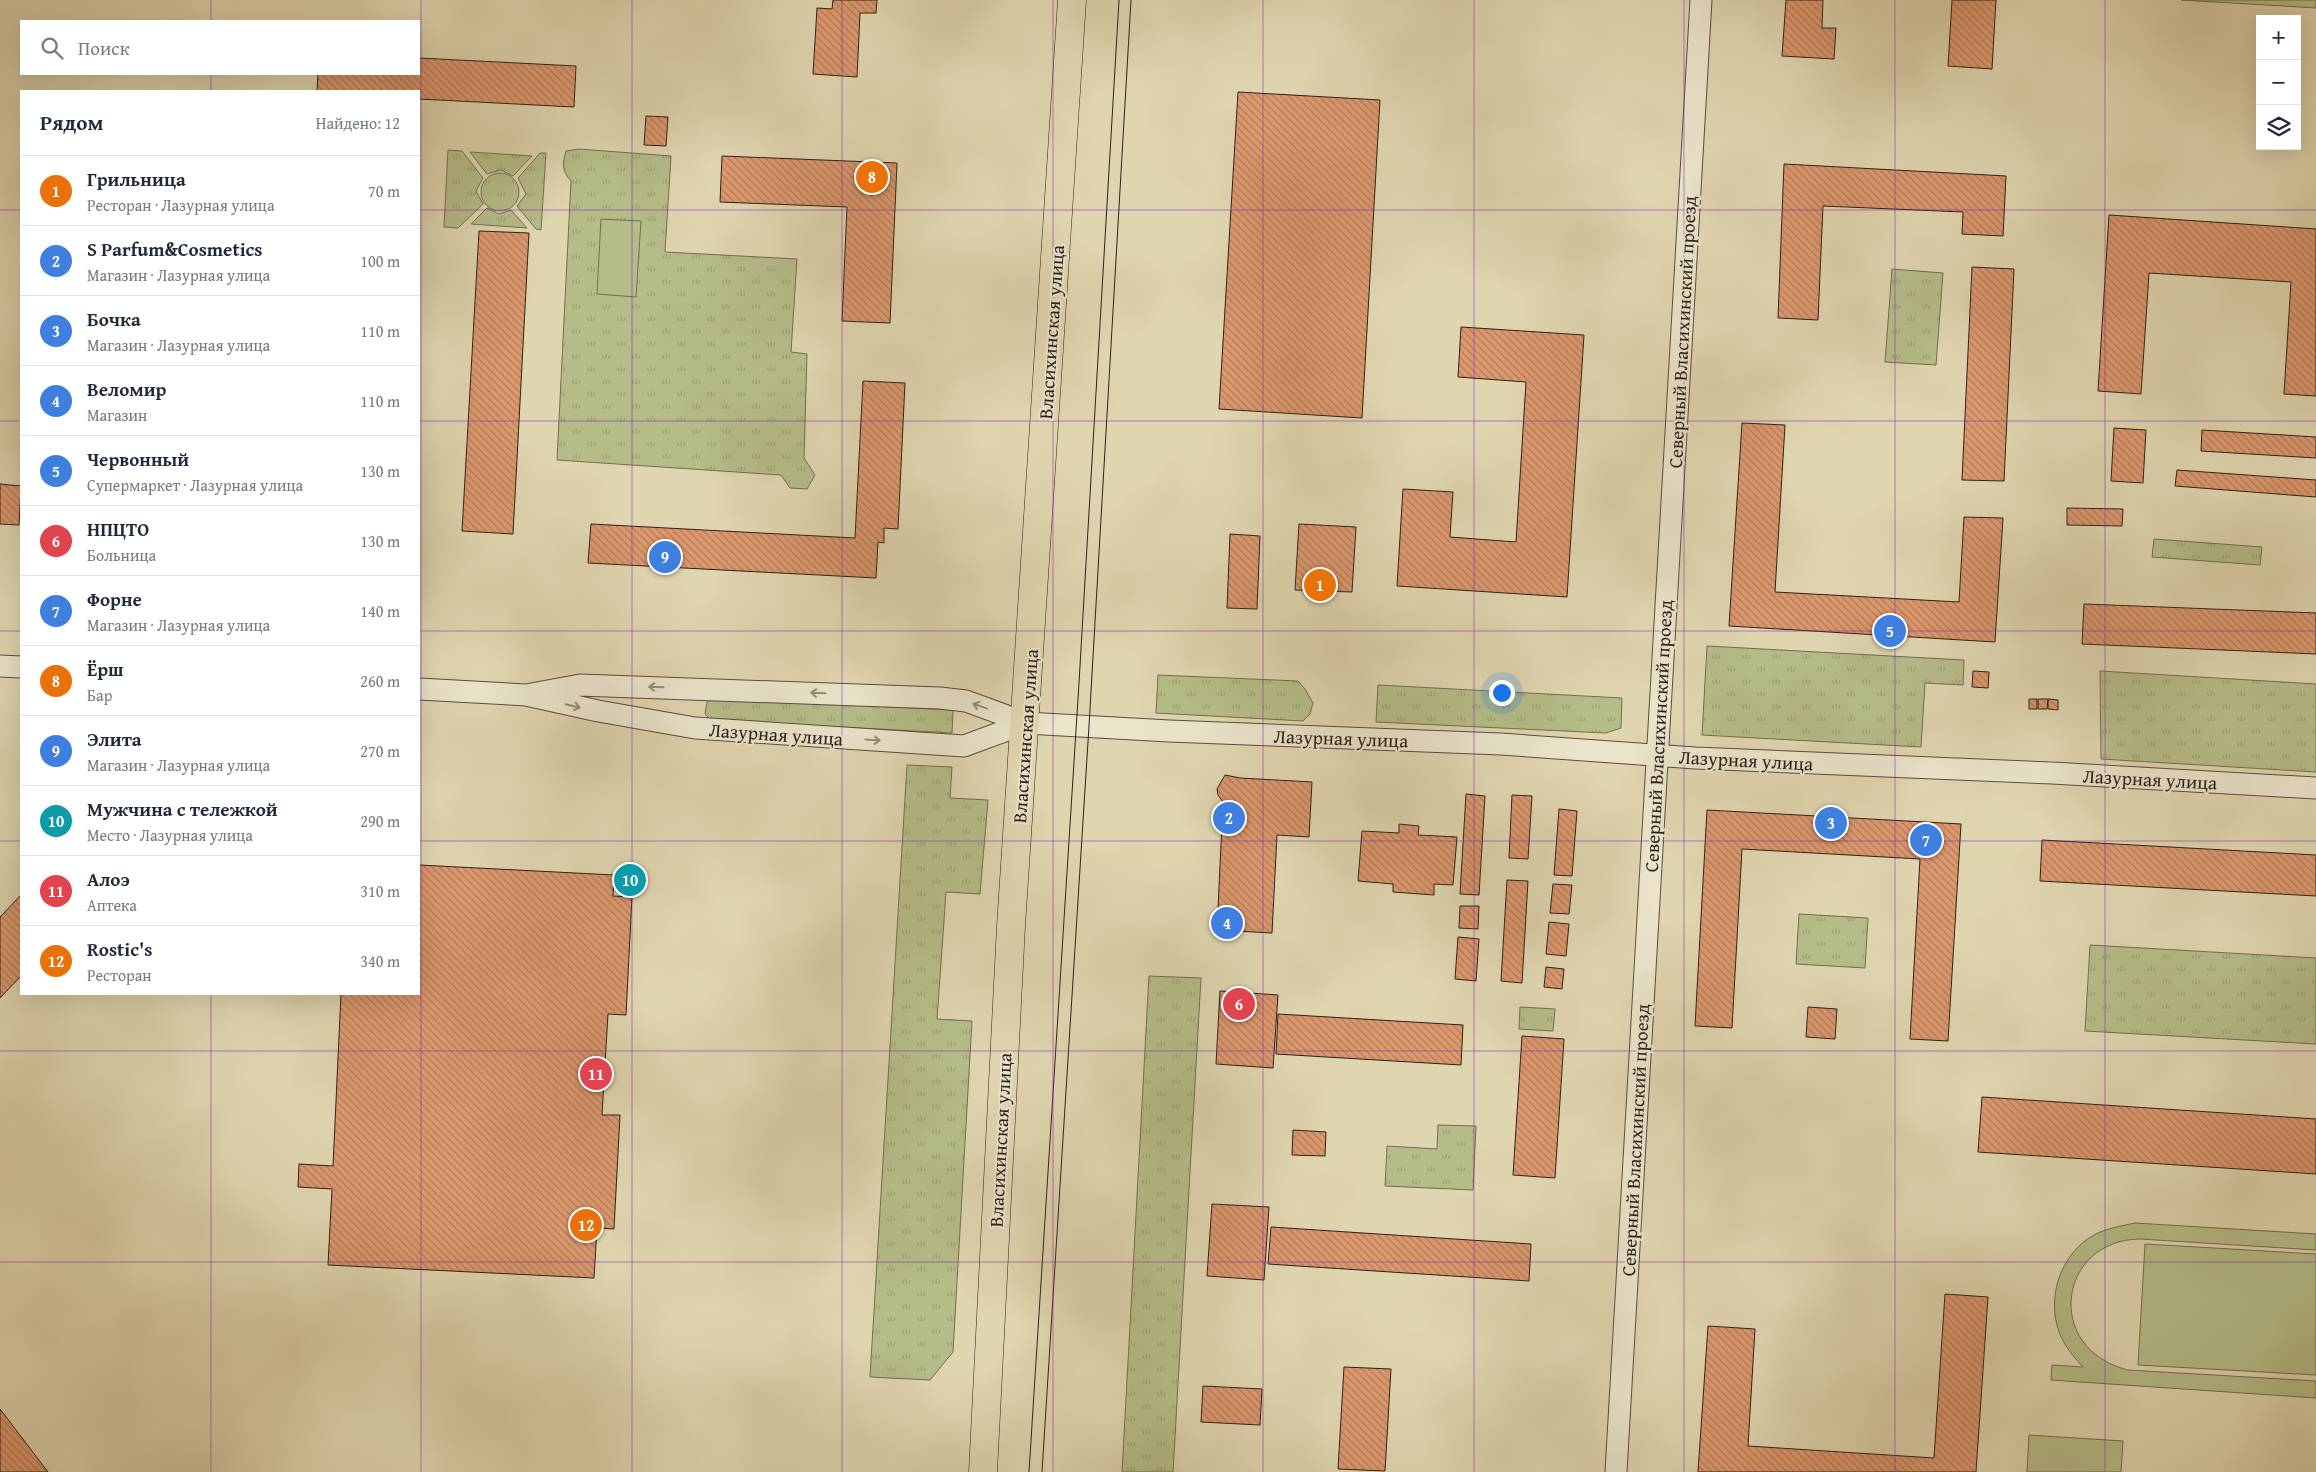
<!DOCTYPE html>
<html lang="ru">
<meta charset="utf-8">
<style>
body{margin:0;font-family:"Gentium Book Plus",serif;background:#f2f2f3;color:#1f2937}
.controls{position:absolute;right:15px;top:15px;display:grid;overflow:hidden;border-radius:0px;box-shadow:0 5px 20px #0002}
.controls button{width:45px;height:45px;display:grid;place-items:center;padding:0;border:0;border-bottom:1px solid #e0e1e3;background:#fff;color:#1f2937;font:25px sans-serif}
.you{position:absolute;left:1501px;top:692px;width:18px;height:18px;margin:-12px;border:4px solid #fff;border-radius:50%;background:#1a73e8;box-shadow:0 0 0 8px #1a73e833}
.badge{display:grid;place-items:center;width:32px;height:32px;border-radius:50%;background:#1a73e8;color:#fff;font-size:16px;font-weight:700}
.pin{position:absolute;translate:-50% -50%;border:2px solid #fff;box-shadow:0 1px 5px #0006}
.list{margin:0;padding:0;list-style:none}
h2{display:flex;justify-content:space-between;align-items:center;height:65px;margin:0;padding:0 20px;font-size:21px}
h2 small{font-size:16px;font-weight:400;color:#747a83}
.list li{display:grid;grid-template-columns:32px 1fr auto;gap:15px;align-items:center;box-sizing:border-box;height:70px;padding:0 20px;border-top:1px solid #e0e1e3}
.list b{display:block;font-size:19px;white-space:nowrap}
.list p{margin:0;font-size:16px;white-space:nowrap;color:#747a83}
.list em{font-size:16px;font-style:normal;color:#747a83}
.icon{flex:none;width:28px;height:28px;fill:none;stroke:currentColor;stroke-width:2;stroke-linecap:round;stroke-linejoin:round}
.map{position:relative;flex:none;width:2316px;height:1472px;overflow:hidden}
.search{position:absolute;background:#fff;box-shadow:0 5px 20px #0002;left:20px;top:20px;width:400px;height:55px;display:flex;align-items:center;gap:12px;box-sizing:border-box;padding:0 18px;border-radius:0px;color:#747a83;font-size:19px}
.panel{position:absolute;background:#fff;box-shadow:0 5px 20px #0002;left:20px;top:90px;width:400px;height:905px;border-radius:0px}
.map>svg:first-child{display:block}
</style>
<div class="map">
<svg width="2316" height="1472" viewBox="0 0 2316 1472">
<defs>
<pattern id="grass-tufts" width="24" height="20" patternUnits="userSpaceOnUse" patternTransform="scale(1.25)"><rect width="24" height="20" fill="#b5bc88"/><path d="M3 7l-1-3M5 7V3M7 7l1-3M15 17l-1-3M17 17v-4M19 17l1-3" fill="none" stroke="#9ca175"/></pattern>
<pattern id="building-back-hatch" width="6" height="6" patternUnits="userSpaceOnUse" patternTransform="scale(1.25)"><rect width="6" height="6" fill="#dd986e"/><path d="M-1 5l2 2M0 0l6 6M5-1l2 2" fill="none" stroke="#b47b59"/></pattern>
</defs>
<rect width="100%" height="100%" fill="#dfd5af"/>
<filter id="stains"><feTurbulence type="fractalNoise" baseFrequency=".004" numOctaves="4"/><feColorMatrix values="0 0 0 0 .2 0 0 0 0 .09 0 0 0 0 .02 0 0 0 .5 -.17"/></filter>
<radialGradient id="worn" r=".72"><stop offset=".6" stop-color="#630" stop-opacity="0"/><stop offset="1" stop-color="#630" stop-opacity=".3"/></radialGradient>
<!-- grass -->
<path fill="url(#grass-tufts)" stroke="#726e50" d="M579 149 671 156 665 252 797 259 791 352 807 354 804 458 815 475 807 489 790 488 781 475 557 460 571 181C562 171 562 164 566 151Z
M448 150 462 151 483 178 476 191 483 204 458 228 444 227Z
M470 152 532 156 513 176 501 170 487 174Z
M540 153H546L541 230 536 229 517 206 526 194 518 178Z
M481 192a19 19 0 1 1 38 0a19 19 0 1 1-38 0Z
M487 208 499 214 511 210 527 228 471 224Z
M1892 269 1943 273 1936 365 1885 362Z
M2154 539 2262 547 2260 565 2152 557Z
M1707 646 1964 660 1963 685 1925 683 1921 747 1702 735Z
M2100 671 2316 684V772L2101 759Z
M1158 675 1298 681 1305 689 1313 703 1310 714 1303 721 1156 713Z
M1378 685 1622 698 1621 728 1606 733 1376 722Z
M713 698 953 710 952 733 711 720 705 714 707 702Z
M907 765 952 767 950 798 988 800 980 894 946 892 937 1019 972 1021 953 1352 930 1380 870 1377Z
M1799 914 1868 918 1865 968 1796 964Z
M2090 945 2316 958V1044L2085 1031Z
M1149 976 1201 978 1173 1472H1122Z
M1520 1007 1555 1009 1553 1031 1519 1029Z
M1438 1125 1476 1126 1473 1190 1385 1186 1387 1146 1437 1149Z"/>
<!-- pitch -->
<path fill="#b5bc88" stroke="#726e50" d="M2181 0H2316V8Z
M601 219 641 221 636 297 597 294Z
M2135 1223 2316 1234V1250L2140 1239C2058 1240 2043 1349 2128 1370L2316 1381V1398L2051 1380 2052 1365 2083 1367C2072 1355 2061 1342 2057 1325 2048 1292 2063 1252 2094 1235 2107 1228 2121 1226 2135 1223Z
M2145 1244 2316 1254V1375L2138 1365Z
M2029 1435 2123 1441 2121 1472H2027Z"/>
<!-- building -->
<path fill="url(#building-back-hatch)" stroke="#2e1f18" d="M833 0H877L876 13H860L857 77 813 74 817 8 832 9Z
M1786 0H1823L1822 28H1836L1834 59 1782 56Z
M1952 0H1996L1992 69 1948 66Z
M419 58 576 66 574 107 419 99V91H317L318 74H419Z
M1238 92 1380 100 1362 418 1219 409Z
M646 116 668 117 666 146 644 145Z
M722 156 897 163 890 323 842 321 847 207 720 202Z
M1784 164 2006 176 2003 236 1962 234 1963 212 1823 206 1818 320 1778 318Z
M2109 215 2316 229V396L2284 394 2291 282 2149 273 2141 394 2098 391Z
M479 231 529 233 513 534 462 531Z
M1972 267 2014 269 2004 481 1962 480Z
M1461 327 1584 335 1567 597 1397 586 1403 489 1453 492 1450 537 1516 542 1526 382 1458 377Z
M863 381 905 383 898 529 884 528V543L878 542 876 578 588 563 591 524 855 538Z
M1742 423 1785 425 1775 592 1959 602 1964 517 2003 518 1995 642 1729 626Z
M2114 428 2146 430 2143 483 2111 481Z
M2202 430 2316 437V458L2201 451Z
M2177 470 2316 480V497L2175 486Z
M0 484 21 486 19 525 0 524Z
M2067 508 2123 509 2122 526 2067 525Z
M1299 524 1356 527 1352 592 1295 590Z
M1230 534 1260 536 1257 609 1227 608Z
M2084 604 2316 613V654L2082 644Z
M1973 671 1989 672 1988 688 1972 687Z
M2029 699H2037V709H2029Z
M2038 699H2048L2047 709H2038Z
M2048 699 2058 700V710L2048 709Z
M1225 775 1240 778 1312 782 1309 837 1277 835 1272 933 1217 930 1223 802 1218 795 1217 789Z
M1466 794 1485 796 1479 895 1460 894Z
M1512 795 1532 796 1528 859 1509 858Z
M1559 809 1577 811 1572 876 1554 875Z
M1707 810 1961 824 1948 1041 1910 1039 1920 859 1742 849 1732 1028 1695 1026Z
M1399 824 1419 826 1418 835 1457 837 1453 885 1434 884V895L1393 892V884L1358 881 1362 831 1399 833Z
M2042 840 2316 855V896L2040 881Z
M419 865 614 875 613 896 632 897 626 1015 608 1014 602 1115H620L614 1229 597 1228 594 1278 328 1265 332 1189 298 1187 299 1164 333 1166 341 994H419Z
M1507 880 1528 881 1522 983 1501 981Z
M1553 884 1572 885 1569 914 1550 913Z
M21 895V976L0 998V917Z
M1460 906H1479L1478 929 1459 928Z
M1549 922 1569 924 1566 956 1546 954Z
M1458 937 1479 939 1476 981 1455 979Z
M1546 967 1564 969 1562 989 1544 987Z
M1220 991 1278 995 1273 1068 1216 1064Z
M1808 1007 1837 1009 1835 1039 1806 1037Z
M1278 1014 1463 1025 1461 1065 1276 1054Z
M1522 1036 1564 1039 1555 1178 1513 1175Z
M1982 1097 2316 1119V1174L1978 1152Z
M1293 1130 1326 1132 1325 1156 1292 1155Z
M1212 1204 1269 1207 1264 1280 1207 1276Z
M1271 1227 1531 1244 1529 1281 1268 1264Z
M1945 1294 1988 1297 1976 1472H1698L1708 1326 1755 1329 1748 1446 1934 1458Z
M1344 1367 1391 1369 1385 1471 1338 1469Z
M1203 1386 1262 1389 1260 1425 1201 1422Z
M0 1409 48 1472H0Z"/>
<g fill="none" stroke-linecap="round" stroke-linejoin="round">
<!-- street casing -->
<g stroke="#5a4c3e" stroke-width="23">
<path id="street" d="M0 666 21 667
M419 689 526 695 598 711 695 728 964 746 1026 723
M526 695 580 685 940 698 966 701 1026 723 1169 731 1501 744 1695 758 2052 773 2316 788
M1616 1472 1701 0"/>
</g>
<!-- highway casing -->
<g stroke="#2e1f18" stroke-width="29">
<path id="highway" d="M983 1472 1011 926 1072 0"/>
</g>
<!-- street -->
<use href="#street" stroke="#eae4cb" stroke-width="21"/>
<!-- highway -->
<use href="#highway" stroke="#dfd5af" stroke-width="28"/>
<!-- tram -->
<path stroke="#2e1f18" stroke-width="1" d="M1029 1472 1079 683 1119 0
M1042 1472 1089 726 1131 0"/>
</g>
<!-- one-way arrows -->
<defs><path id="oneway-shaft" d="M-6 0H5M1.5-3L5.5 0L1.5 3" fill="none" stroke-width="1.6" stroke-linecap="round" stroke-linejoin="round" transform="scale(1.25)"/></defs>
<g stroke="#958b7a">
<use href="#oneway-shaft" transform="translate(656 687) rotate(-178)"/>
<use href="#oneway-shaft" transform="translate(818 693) rotate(-178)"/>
<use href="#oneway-shaft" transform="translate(573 706) rotate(13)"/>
<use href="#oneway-shaft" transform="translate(980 706) rotate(-160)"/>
<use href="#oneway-shaft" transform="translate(873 740) rotate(4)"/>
</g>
<!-- grid -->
<path fill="none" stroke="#7b2cbf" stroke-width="1" stroke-opacity="0.55" d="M211 0V21M421 0V1472M632 0V1472M842 0V1472M1053 0V1472M1263 0V1472M1474 0V1472M1684 0V1472M1895 0V1472M2105 0V1472M211 74V91M0 210H21M419 210H2316M0 421H21M419 421H2316M0 631H21M419 631H2316M0 841H21M419 841H2316M211 994V1472M0 1051H2316M0 1262H2316"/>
<g text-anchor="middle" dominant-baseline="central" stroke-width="4" stroke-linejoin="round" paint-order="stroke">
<!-- street labels -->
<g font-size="19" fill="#2e1f18" stroke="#eae4cb">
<text transform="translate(1051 332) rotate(-86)">Власихинская улица</text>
<text transform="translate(1682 332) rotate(-87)">Северный Власихинский проезд</text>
<text transform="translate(776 734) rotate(4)">Лазурная улица</text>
<text transform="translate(1025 736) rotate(-86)">Власихинская улица</text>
<text transform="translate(1658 736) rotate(-87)">Северный Власихинский проезд</text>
<text transform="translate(1341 738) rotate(2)">Лазурная улица</text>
<text transform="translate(1746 760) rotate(3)">Лазурная улица</text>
<text transform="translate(2150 779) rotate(3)">Лазурная улица</text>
<text transform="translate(1000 1140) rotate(-87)">Власихинская улица</text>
<text transform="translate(1635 1140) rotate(-87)">Северный Власихинский проезд</text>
</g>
</g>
<rect width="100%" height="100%" filter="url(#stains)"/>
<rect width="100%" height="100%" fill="url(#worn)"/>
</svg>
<div class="controls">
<button>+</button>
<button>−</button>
<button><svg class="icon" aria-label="layers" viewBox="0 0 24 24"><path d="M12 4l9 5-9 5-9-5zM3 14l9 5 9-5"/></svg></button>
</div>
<div class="you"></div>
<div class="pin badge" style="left:1320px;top:585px;background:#e8710a">1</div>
<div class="pin badge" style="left:1229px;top:818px;background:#3f7fe0">2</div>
<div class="pin badge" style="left:1831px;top:823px;background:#3f7fe0">3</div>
<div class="pin badge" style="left:1227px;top:923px;background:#3f7fe0">4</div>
<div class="pin badge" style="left:1890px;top:631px;background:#3f7fe0">5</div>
<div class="pin badge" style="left:1239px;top:1004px;background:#e0444e">6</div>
<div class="pin badge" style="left:1926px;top:840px;background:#3f7fe0">7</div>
<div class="pin badge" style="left:872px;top:177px;background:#e8710a">8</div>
<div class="pin badge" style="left:665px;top:557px;background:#3f7fe0">9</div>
<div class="pin badge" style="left:630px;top:880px;background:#0f9aa8">10</div>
<div class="pin badge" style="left:596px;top:1074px;background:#e0444e">11</div>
<div class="pin badge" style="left:586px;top:1225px;background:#e8710a">12</div>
<div class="search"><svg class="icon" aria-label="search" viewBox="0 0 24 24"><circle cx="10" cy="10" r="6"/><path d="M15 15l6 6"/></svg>Поиск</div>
<section class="panel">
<h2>Рядом<small>Найдено: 12</small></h2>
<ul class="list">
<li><span class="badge" style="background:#e8710a">1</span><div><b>Грильница</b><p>Ресторан · Лазурная улица</p></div><em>70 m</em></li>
<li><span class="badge" style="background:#3f7fe0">2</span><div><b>S Parfum&amp;Cosmetics</b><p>Магазин · Лазурная улица</p></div><em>100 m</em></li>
<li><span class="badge" style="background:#3f7fe0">3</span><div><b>Бочка</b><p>Магазин · Лазурная улица</p></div><em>110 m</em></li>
<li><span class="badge" style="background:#3f7fe0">4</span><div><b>Веломир</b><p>Магазин</p></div><em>110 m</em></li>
<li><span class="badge" style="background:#3f7fe0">5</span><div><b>Червонный</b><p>Супермаркет · Лазурная улица</p></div><em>130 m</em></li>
<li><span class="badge" style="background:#e0444e">6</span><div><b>НПЦТО</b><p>Больница</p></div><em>130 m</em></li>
<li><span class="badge" style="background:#3f7fe0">7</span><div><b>Форне</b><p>Магазин · Лазурная улица</p></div><em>140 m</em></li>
<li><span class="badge" style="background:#e8710a">8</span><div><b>Ёрш</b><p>Бар</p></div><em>260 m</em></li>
<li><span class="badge" style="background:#3f7fe0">9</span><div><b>Элита</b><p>Магазин · Лазурная улица</p></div><em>270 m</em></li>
<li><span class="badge" style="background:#0f9aa8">10</span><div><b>Мужчина с тележкой</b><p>Место · Лазурная улица</p></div><em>290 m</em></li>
<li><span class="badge" style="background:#e0444e">11</span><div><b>Алоэ</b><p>Аптека</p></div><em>310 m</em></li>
<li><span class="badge" style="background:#e8710a">12</span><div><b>Rostic's</b><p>Ресторан</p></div><em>340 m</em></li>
</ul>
</section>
</div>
